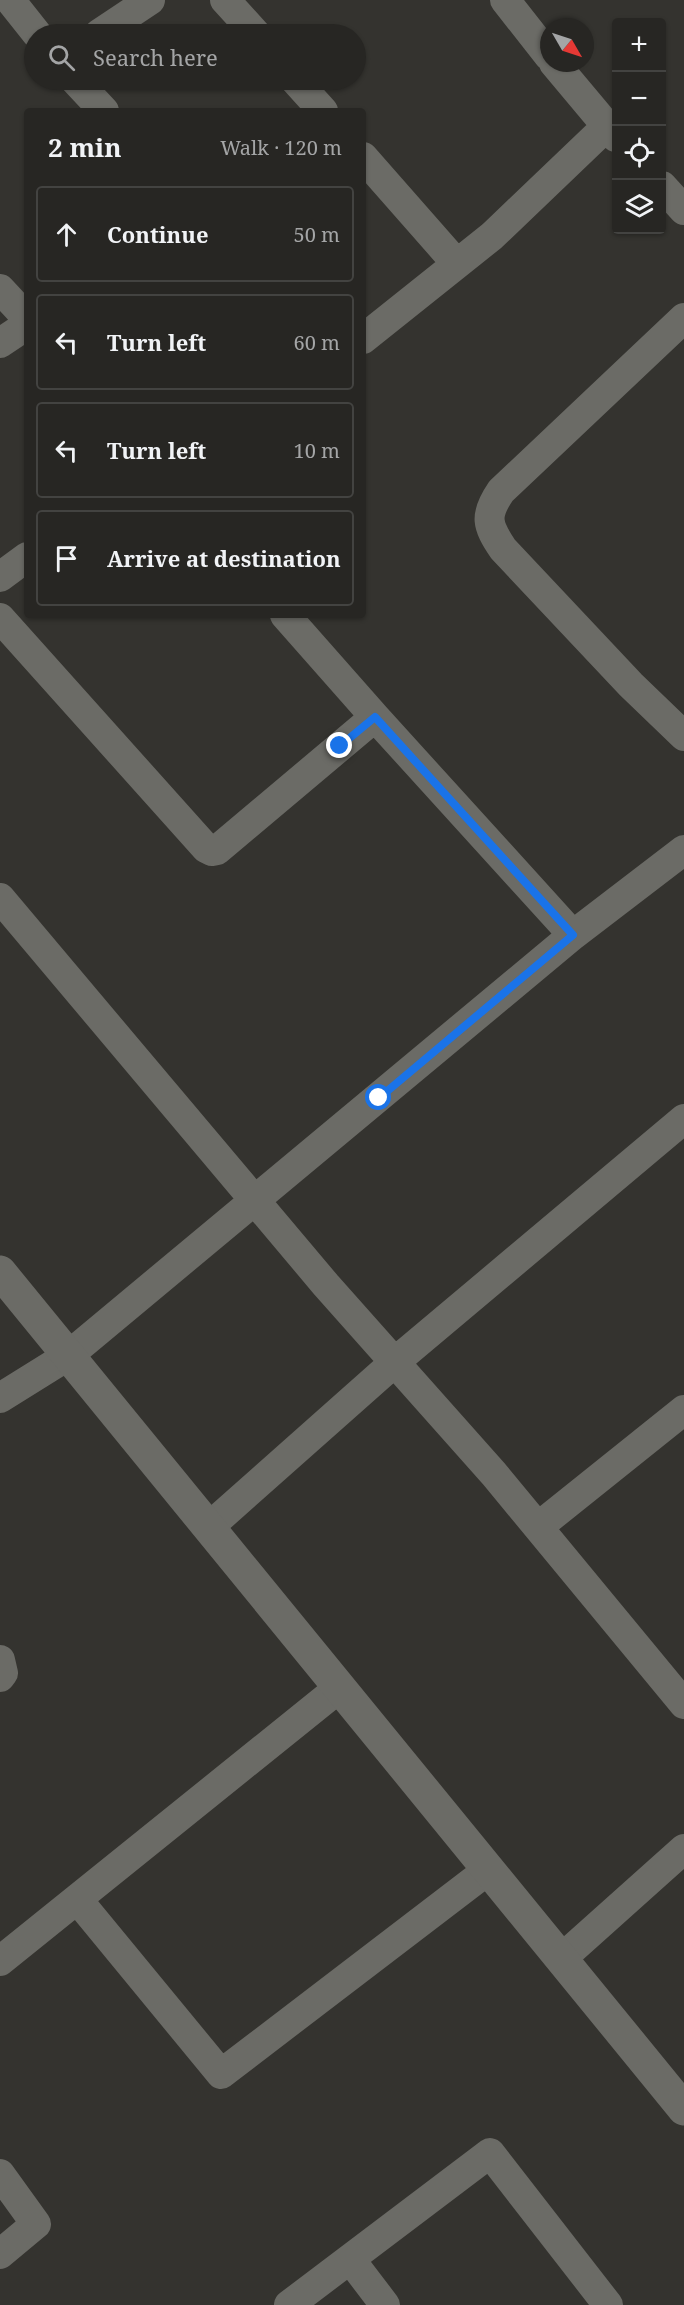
<!DOCTYPE html>
<meta charset="utf-8">
<style>
body{margin:0;font-family:"Noto Serif",serif;background:#2f2e2b;color:#f1f3f6}
.controls{position:absolute;right:18px;top:18px;display:grid;overflow:hidden;border-radius:6px;box-shadow:0 2px 4px #0004}
.controls button{width:54px;height:54px;display:grid;place-items:center;padding:0;border:0;border-bottom:2px solid #434341;background:#272623;color:#f1f3f6;font:30px sans-serif}
.compass{position:absolute;left:540px;top:18px;width:54px;height:54px;border-radius:50%;background:#272623;box-shadow:0 2px 4px #0004;rotate:129deg}
.stop{position:absolute;width:18px;height:18px;margin:-14px;border:4px solid #1a73e8;border-radius:50%;background:#fff}
.stop.end{background:#1a73e8;border-color:#fff;box-shadow:0 2px 6px #0008}
.list{margin:0;padding:0;list-style:none}
h2{display:flex;justify-content:space-between;align-items:center;height:78px;margin:0;padding:0 24px;font-size:26px}
h2 small{font-size:20px;font-weight:400;color:#a4a5a6}
.list li{display:grid;grid-template-columns:39px 1fr auto;gap:18px;align-items:center;box-sizing:border-box;height:96px;margin:0 12px 12px;padding:0 12px;border:2px solid #434341;border-radius:6px}
.list b{display:block;font-size:22px;white-space:nowrap}
.list em{font-size:20px;font-style:normal;color:#a4a5a6}
.icon{flex:none;width:33px;height:33px;fill:none;stroke:currentColor;stroke-width:2;stroke-linecap:round;stroke-linejoin:round}
.map{position:relative;flex:none;width:684px;height:2305px;overflow:hidden}
.search{position:absolute;background:#272623;box-shadow:0 2px 4px #0004;left:24px;top:24px;width:342px;height:66px;display:flex;align-items:center;gap:15px;box-sizing:border-box;padding:0 21px;border-radius:33px;color:#a4a5a6;font-size:22px}
.panel{position:absolute;background:#272623;box-shadow:0 2px 4px #0004;left:24px;top:108px;width:342px;height:510px;border-radius:6px}
.map>svg:first-child{display:block}
</style>
<div class="map">
<svg width="684" height="2305" viewBox="0 0 684 2305">
<rect width="100%" height="100%" fill="#34332f"/>
<g fill="none" stroke-linecap="round" stroke-linejoin="round">
<!-- street -->
<path stroke="#6b6b66" stroke-width="30" d="M10 0 37 34
M225 0 256 34
M505 0 549 56
M99 34 150 0
M554 63 616 137
M75 80 104 111
M295 80 323 111
M363 157 457 264
M662 186 684 210
M0 289 27 318
M684 318 501 491C484 516 487 525 503 549L631 685 684 736
M363 339 492 236 607 126
M0 343 27 325
M0 577 27 557
M285 615 375 717 573 935
M0 618 206 848 212 851 217 850 375 717
M0 898 326 1285 494 1474 684 1704
M0 1398 69 1355 573 935 684 850
M209 1527 396 1361 684 1119
M538 1527 684 1410
M0 1660 3 1673 0 1677
M77 1899 221 2074 488 1870
M561 1959 684 1849
M0 1961 339 1688
M0 2174 36 2224 0 2254
M350 2259 385 2305
M289 2305 490 2153 608 2305"/>
<!-- secondary -->
<path stroke="#6b6b66" stroke-width="33" d="M0 1272 684 2109"/>
</g>
<g fill="none" stroke-linecap="round" stroke-linejoin="round">
<!-- route -->
<path stroke="#1a73e8" stroke-width="8" d="M340 746 375 717 573 935 379 1098"/>
</g>
</svg>
<div class="controls">
<button>+</button>
<button>−</button>
<button><svg class="icon" aria-label="locate" viewBox="0 0 24 24"><circle cx="12" cy="12" r="6"/><path d="M12 2v4M12 18v4M2 12h4M18 12h4"/></svg></button>
<button><svg class="icon" aria-label="layers" viewBox="0 0 24 24"><path d="M12 4l9 5-9 5-9-5zM3 14l9 5 9-5"/></svg></button>
</div>
<svg class="compass" viewBox="-18 -18 36 36"><path d="M0-13l5 13h-10z" fill="#e53935"/><path d="M0 13l5-13h-10z" fill="#a4a5a6"/></svg>
<div class="stop" style="left:379px;top:1098px"></div>
<div class="stop end" style="left:340px;top:746px"></div>
<div class="search"><svg class="icon" aria-label="search" viewBox="0 0 24 24"><circle cx="10" cy="10" r="6"/><path d="M15 15l6 6"/></svg>Search here</div>
<section class="panel">
<h2>2 min<small>Walk · 120 m</small></h2>
<ul class="list">
<li><svg class="icon" aria-label="ahead" viewBox="0 0 24 24"><path d="M12 20V5M6 11l6-6 6 6"/></svg><div><b>Continue</b></div><em>50 m</em></li>
<li><svg class="icon" aria-label="left" viewBox="0 0 24 24"><path d="M17 20v-9H6M10 6l-5 5 5 5"/></svg><div><b>Turn left</b></div><em>60 m</em></li>
<li><svg class="icon" aria-label="left" viewBox="0 0 24 24"><path d="M17 20v-9H6M10 6l-5 5 5 5"/></svg><div><b>Turn left</b></div><em>10 m</em></li>
<li><svg class="icon" aria-label="arrive" viewBox="0 0 24 24"><path d="M6 21V4h12l-3 4 3 4H6"/></svg><div><b>Arrive at destination</b></div></li>
</ul>
</section>
</div>
